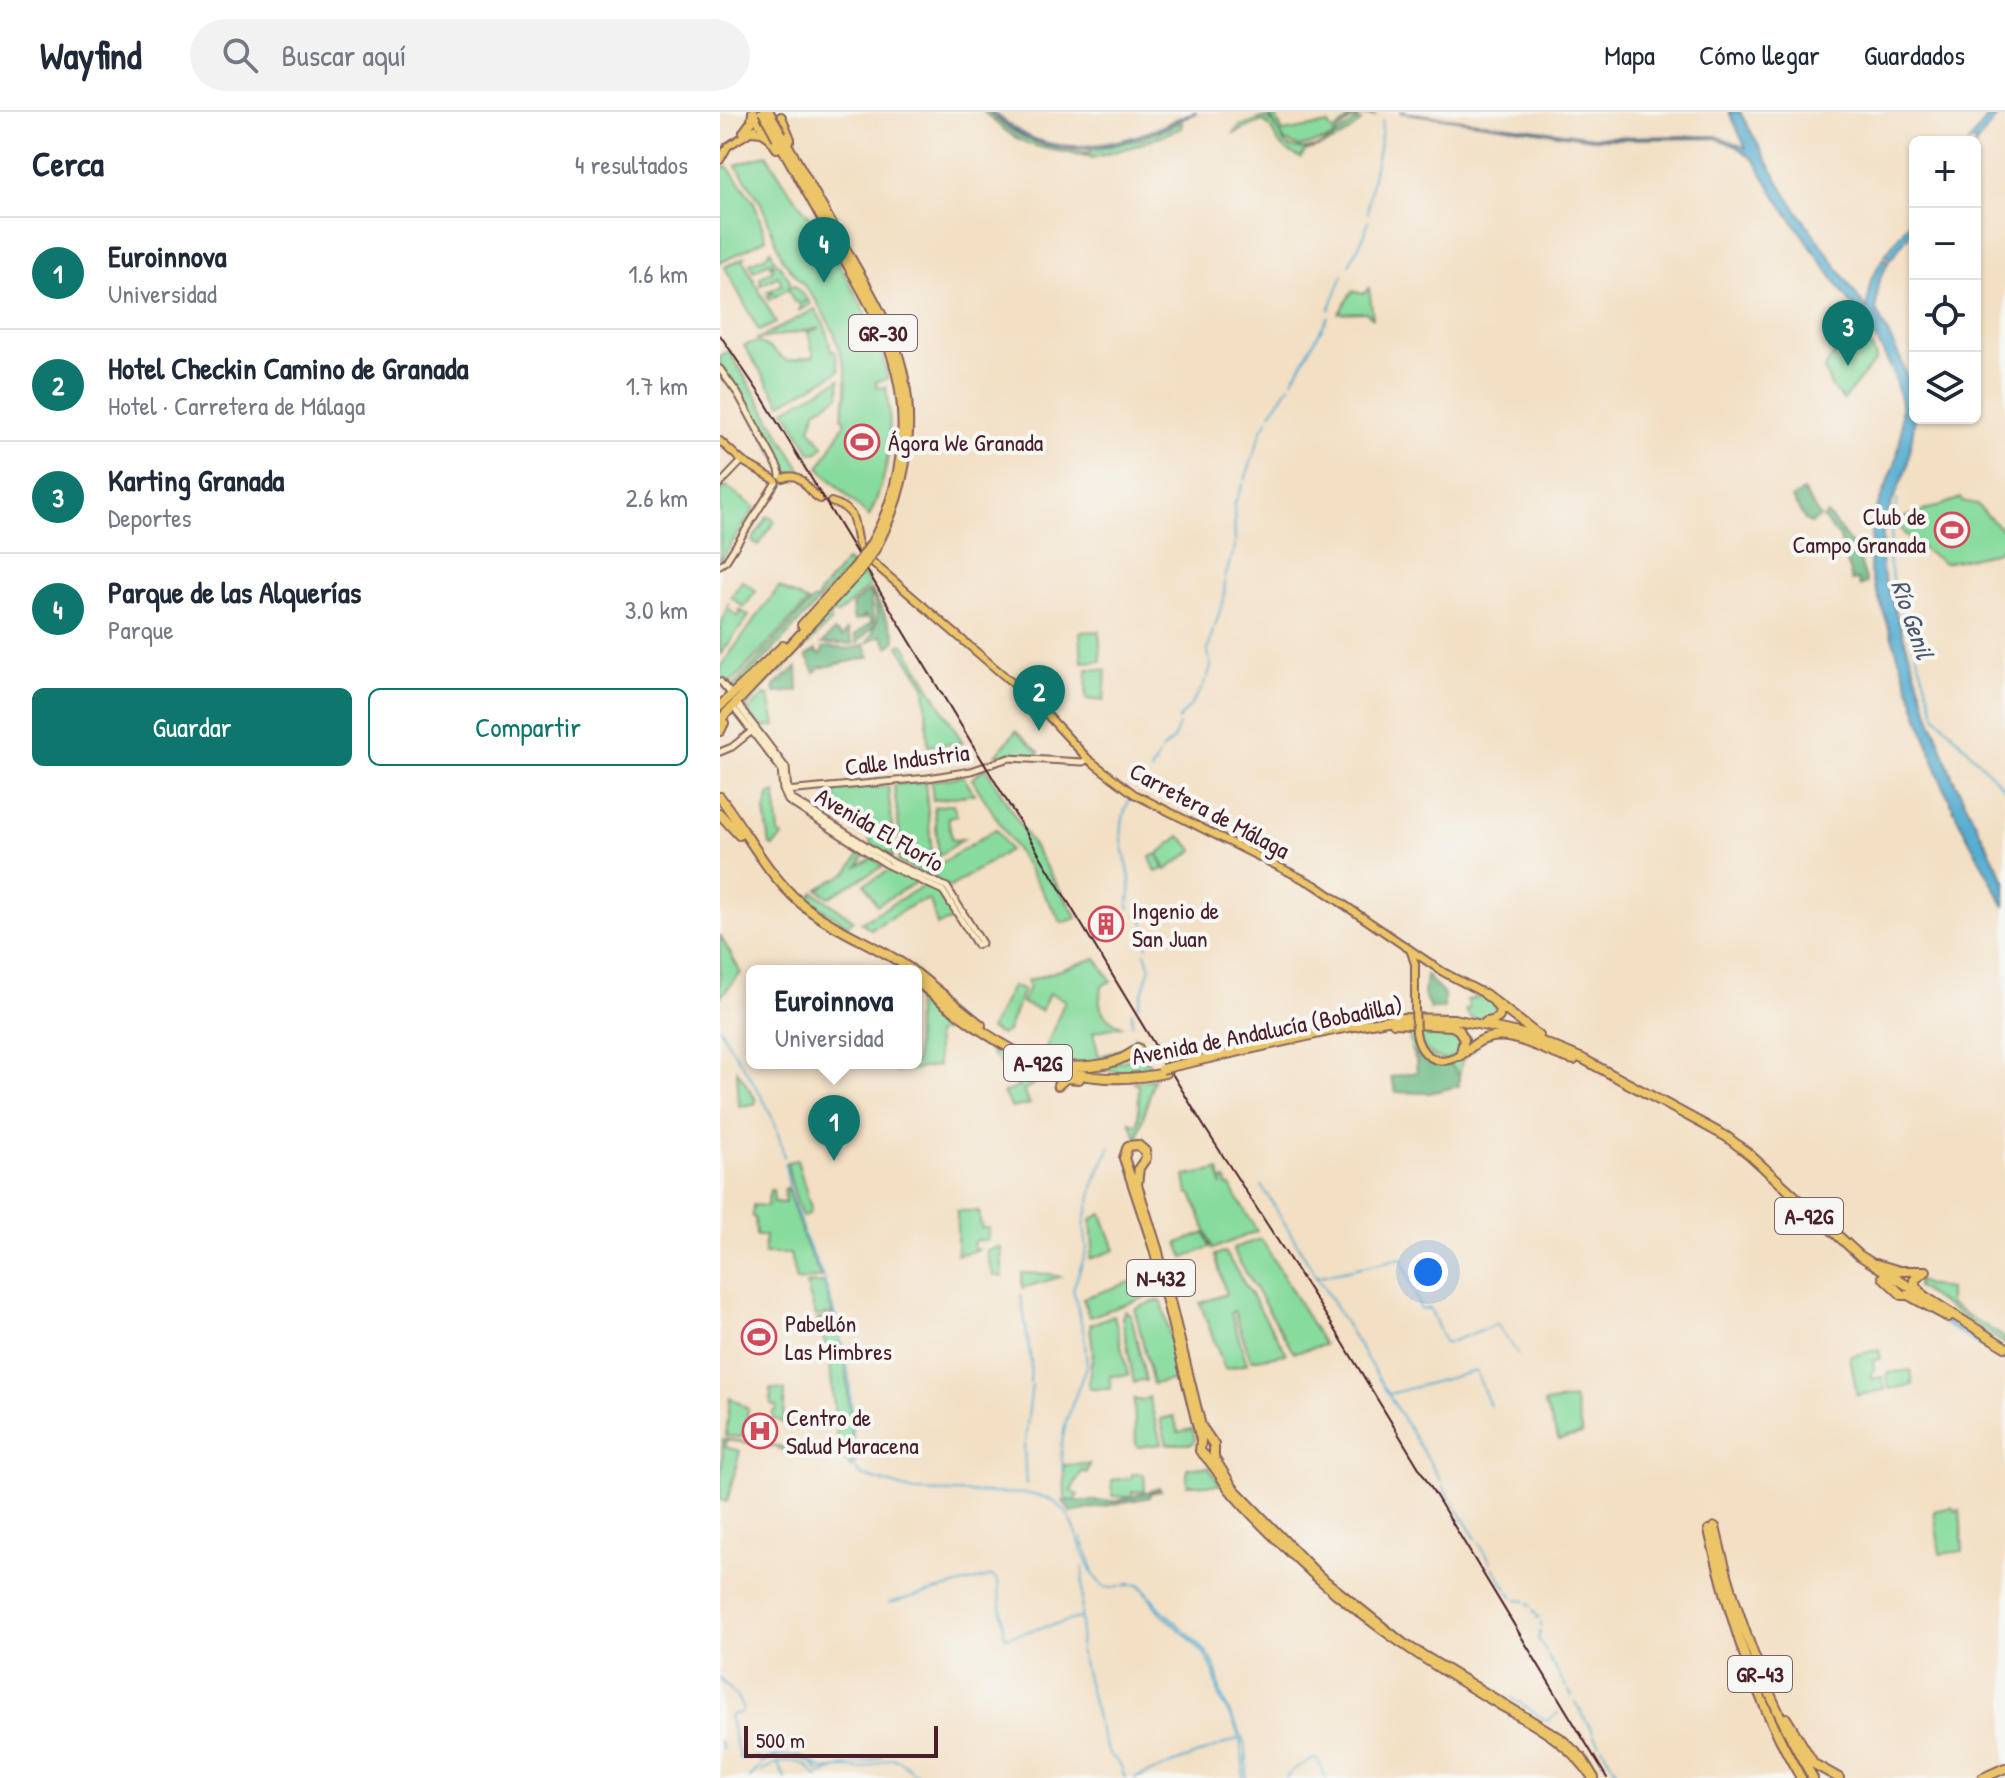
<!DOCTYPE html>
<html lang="es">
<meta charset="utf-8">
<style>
body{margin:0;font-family:"Patrick Hand",sans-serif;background:#f2f2f3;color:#1f2937}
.controls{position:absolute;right:24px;top:24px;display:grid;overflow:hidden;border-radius:12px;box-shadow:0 2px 6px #0004}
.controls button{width:72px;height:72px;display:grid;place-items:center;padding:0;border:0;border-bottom:2px solid #e0e1e3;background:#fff;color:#1f2937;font:40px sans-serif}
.scale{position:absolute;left:24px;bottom:20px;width:194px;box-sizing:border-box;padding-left:8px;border:4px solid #4a1f2b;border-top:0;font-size:22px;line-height:28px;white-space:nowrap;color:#4a1f2b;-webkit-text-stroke:6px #f6f6f2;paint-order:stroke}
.you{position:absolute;left:708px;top:1160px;width:28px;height:28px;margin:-20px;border:6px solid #fff;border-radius:50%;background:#1a73e8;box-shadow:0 0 0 12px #1a73e833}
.badge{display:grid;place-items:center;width:52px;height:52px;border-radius:50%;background:#0f766e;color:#fff;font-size:26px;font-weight:700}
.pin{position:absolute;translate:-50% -66px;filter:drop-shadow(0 2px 4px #0008)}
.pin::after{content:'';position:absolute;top:42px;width:28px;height:24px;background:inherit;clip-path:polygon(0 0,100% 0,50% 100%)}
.popup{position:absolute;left:26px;top:853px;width:176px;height:104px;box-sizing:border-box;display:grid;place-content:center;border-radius:12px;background:#fff;filter:drop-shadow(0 2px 6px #0005);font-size:26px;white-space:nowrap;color:#747a83}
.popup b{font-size:30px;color:#1f2937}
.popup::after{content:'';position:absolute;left:50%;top:100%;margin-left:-16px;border:16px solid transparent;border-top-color:#fff}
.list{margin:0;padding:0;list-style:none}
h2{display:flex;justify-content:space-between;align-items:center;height:104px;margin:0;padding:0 32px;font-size:34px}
h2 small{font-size:26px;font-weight:400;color:#747a83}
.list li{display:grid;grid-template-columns:52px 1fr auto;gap:24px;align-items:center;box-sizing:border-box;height:112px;padding:0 32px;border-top:2px solid #e0e1e3}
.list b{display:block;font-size:30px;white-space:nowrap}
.list p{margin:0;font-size:26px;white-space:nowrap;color:#747a83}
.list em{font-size:26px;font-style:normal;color:#747a83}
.actions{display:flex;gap:16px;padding:24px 32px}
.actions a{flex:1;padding:18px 0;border:2px solid #0f766e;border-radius:12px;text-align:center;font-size:28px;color:#0f766e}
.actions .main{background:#0f766e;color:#fff}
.icon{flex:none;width:44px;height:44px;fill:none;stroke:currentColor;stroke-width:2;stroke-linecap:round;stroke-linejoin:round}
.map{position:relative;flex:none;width:1285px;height:1666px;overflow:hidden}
header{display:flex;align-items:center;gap:48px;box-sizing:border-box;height:112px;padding:0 40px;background:#fff;border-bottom:2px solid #e0e1e3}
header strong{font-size:38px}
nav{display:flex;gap:44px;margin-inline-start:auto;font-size:28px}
.search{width:560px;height:72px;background:#f2f2f3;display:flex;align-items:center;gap:20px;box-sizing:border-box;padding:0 28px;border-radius:44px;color:#747a83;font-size:30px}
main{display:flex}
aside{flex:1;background:#fff}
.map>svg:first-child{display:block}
</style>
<header>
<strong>Wayfind</strong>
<div class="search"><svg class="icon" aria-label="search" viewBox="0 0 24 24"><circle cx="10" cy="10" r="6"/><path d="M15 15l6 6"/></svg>Buscar aquí</div>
<nav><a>Mapa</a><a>Cómo llegar</a><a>Guardados</a></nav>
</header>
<main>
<aside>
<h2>Cerca<small>4 resultados</small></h2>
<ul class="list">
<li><span class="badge">1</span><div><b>Euroinnova</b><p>Universidad</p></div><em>1.6 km</em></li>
<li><span class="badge">2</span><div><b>Hotel Checkin Camino de Granada</b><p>Hotel · Carretera de Málaga</p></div><em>1.7 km</em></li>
<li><span class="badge">3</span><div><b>Karting Granada</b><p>Deportes</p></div><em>2.6 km</em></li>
<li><span class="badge">4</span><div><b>Parque de las Alquerías</b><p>Parque</p></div><em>3.0 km</em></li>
</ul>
<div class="actions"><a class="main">Guardar</a><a>Compartir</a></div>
</aside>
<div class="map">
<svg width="1285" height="1666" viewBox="0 0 1285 1666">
<rect width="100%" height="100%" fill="#f6f6f2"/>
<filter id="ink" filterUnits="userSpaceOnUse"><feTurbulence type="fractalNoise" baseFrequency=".0125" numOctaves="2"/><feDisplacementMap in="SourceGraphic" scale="16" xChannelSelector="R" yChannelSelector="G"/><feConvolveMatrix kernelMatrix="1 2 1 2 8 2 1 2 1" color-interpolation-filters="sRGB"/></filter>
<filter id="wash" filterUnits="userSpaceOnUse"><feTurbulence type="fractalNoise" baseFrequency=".006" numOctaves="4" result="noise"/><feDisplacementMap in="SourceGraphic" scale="32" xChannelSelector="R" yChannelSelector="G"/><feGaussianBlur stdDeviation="1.8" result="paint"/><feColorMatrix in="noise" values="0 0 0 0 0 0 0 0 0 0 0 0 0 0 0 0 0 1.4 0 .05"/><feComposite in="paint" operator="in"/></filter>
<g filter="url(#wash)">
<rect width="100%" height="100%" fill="#f3dfc3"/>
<!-- green -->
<path fill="#87db9d" stroke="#687d64" stroke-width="2" d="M264 0H268C296 28 327 38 367 40V44C317 35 303 38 264 0Z
M647 0 654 4H641L629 9 610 27 579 35 565 29 549 3 554 1 563 20 608 12 613 20 634 3Z
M542 6C556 5 558 23 566 33 591 47 619 23 637 8L641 9C621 29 605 33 585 39L581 46C572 42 564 38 558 30 552 21 553 14 542 9L513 22 520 14Z
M462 10 461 16 415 34 371 46 369 43 370 39 421 27Z
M47 42C59 68 80 91 96 115 123 157 159 218 168 267L156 269 157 276 166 275C174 325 170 359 149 405L99 356 125 311 122 305 126 282V260L114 220 96 188 63 148 41 91 16 53Z
M7 54 34 90 46 127 0 151V57Z
M51 138 55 148 52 150 53 154 57 150 70 168 69 175 74 173 87 187 81 192 88 188 91 192 78 199 81 196 77 189 74 190 68 177 49 188 47 184 55 180H48L62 172 58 164 41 173 40 166 53 158 49 150 34 159 30 151 46 144Z
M26 144 23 147 56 211 39 219 5 155Z
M649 176 653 206 646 200 619 201 632 179 644 182Z
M95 197 105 214 111 239H115L119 259 61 292 24 234C43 224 52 240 67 249L94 244 88 220 100 216 36 228Z
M1130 221C1143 231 1155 233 1156 248L1123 288 1111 274 1104 257Z
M9 239 83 361V365L64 360 25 287 0 253V244Z
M120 267 119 284 96 298 90 316 103 334 98 340 91 341 65 298Z
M7 375 35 396 0 449V379Z
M1241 386 1242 389 1256 392 1285 421V433L1274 441 1224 451 1192 430 1177 413 1178 408Z
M48 404 55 409 39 433 32 429Z
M126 449 132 453 13 581 12 576 93 488 99 487 98 483Z
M140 463 147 467 149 474 118 502 111 500V509L62 559C52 563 34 587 25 597L21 591Z
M22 469 36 479 24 495 11 485Z
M59 475 88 490 8 574 0 566V555Z
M9 490 7 496 18 504 21 501 19 497 29 504 0 543V516Z
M379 519 381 549 362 550 360 520Z
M181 532 185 534 243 631 208 634 205 574 179 534Z
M367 557 386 558 384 589 366 587Z
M45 583 49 584 55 614 40 615 27 600Z
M296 619 319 640 318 644 276 643Z
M265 655 357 806 342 811 252 667Z
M243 664 254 682 213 688 211 669Z
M205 670 213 752 207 764 178 750 181 736 174 673Z
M152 673V676L168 674 174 738 172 747 152 734 145 712 116 694 115 676Z
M55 681 59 722 63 725 53 734 50 733 45 699 50 682Z
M233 692 237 704 228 705 232 728 243 727 219 744 214 695Z
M276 717 289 738 230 775 214 766 220 752Z
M460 724 474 738 446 758 438 742 444 757 436 760 430 745 438 742Z
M142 739 146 741 138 754 153 746 163 754 109 785 98 777 128 760Z
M170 758 197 770 157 793 145 772Z
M205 773 222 781 238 807 217 813 210 788 196 791 151 817 141 810Z
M94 780 133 808 128 813 88 787Z
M0 823 21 861 0 885Z
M376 846 391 869 383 873C375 893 382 906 401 914L373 920 379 945 409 934 414 937C380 952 360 955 325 945L323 943 345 888 329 881 321 899 302 891 309 875 307 869Z
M196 873 236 908 239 914 216 921 218 954 176 960 174 951H196Z
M292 874 303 878 287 919 281 923 270 917Z
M760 882 773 891 779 900 767 908 751 906 745 898 750 896 747 888 760 885Z
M698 913 726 914 742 923 740 941 725 948C706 942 699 934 698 913Z
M688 915H694C695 935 702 940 719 950L759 933 742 949 739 964 731 953 709 951 692 939Z
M271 930 326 957 355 965 339 967 332 962 322 968Z
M263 931 315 971 303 979 310 992 292 996 283 981 299 975Z
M417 945 427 949 432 956 402 960 376 957Z
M17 958 36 988 35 992 19 994Z
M434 967 419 1020V1031L410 1010 417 1013C420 1003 418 987 419 974L414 970Z
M77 1048 91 1096 88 1103 82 1105C76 1086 69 1070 67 1050Z
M499 1058 502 1074V1068L506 1067 507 1074H510L537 1119 493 1137 472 1082H468L465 1064Z
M67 1076 85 1130 101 1165 76 1169 70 1142H44L45 1124H36L35 1106 32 1105 33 1093 47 1094 50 1078H53L54 1090 65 1091 64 1077Z
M237 1099H259L261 1116H269L267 1129 256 1128 253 1131 254 1137H260L237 1143Z
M382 1102 395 1138 370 1147 373 1135 371 1107Z
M485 1121 490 1135 464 1146 458 1131Z
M540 1127 542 1128 604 1233 575 1240 572 1238 513 1139 514 1136Z
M279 1135 281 1137 283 1165 273 1163 267 1142V1139Z
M505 1140 566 1240 565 1242 531 1248 514 1199 511 1201 527 1252 505 1257 480 1191 506 1182 495 1143Z
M302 1161 329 1162 340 1165 302 1176Z
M435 1162 438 1181 369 1205 363 1186Z
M1198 1168 1207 1173 1229 1177V1192L1285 1226V1232L1197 1175Z
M104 1171 125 1245 134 1353 131 1356 118 1337 109 1243 97 1208 114 1205 112 1202 96 1204 86 1172Z
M439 1188 442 1190 459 1264 457 1267 433 1272 415 1198 416 1196Z
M405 1199 411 1203 426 1269 420 1268 414 1271 402 1205Z
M394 1203 408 1263 390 1264V1277H371L368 1273 373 1241 370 1213Z
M1159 1238 1161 1247 1153 1248 1154 1257 1150 1264 1151 1267 1163 1265 1165 1278 1137 1283 1130 1244Z
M1191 1258 1193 1273 1169 1277 1167 1261Z
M50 1277 65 1278 63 1311 53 1306V1299H56L57 1294 52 1293Z
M10 1285 28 1297 25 1317 21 1325 6 1324Z
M429 1285 441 1332 418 1335 416 1332 414 1287 422 1289Z
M854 1287 862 1322 839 1328 824 1291Z
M454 1304 458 1320 472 1317 475 1327 472 1332H447L440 1307Z
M3 1327 89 1338 84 1346 52 1334 6 1328 5 1335 20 1339 7 1390 0 1388Z
M370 1352 367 1361 362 1359 351 1379 358 1383 354 1389 347 1388 345 1385 344 1353Z
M489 1355 500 1373H467V1356Z
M412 1362H424L425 1379 412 1380V1385L392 1384V1368L412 1366Z
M1232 1395 1235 1399 1240 1398 1243 1439 1220 1442 1214 1399Z"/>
<!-- forest -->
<path fill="#6dbb84" stroke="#5c6d58" stroke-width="2" d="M1083 379 1100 405 1091 411 1085 408 1072 386Z
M1107 402 1137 439 1147 471 1140 474 1138 468 1132 469 1119 423 1113 419 1103 406Z
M151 477 175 522V530L168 535 161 523 147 531C159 513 160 495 149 478Z
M147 480 150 482 154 514 137 531 135 523 152 510 144 503 142 505 146 506 134 509 132 493Z
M127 518 133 532H102L114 519 123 525Z
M144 532 150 545 100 556 95 560 86 544 96 538 97 541 102 542 103 536C117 533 131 541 144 532Z
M77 555 78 579 55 581 54 574Z
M706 863 724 883V897H710L704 883Z
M692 939 709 951 731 953 739 964V974L709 981 676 980 671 965 697 960 696 948Z
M440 1376 441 1379 430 1381V1385L351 1401 343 1389H398Z"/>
<!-- water -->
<path fill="#51accf" stroke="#4e667d" stroke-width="2" d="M271 0C282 5 291 15 302 21 342 43 389 34 431 19 446 14 461 2 477 0 408 34 334 61 271 0Z
M680 0 874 25 996 24 1026 36 1009 0H1020L1065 81 1147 198 1151 167 1163 146 1169 149 1158 171 1156 198 1182 250 1190 274 1195 306 1187 356 1168 400 1163 420 1162 458 1205 590 1232 664 1285 769V795L1239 709 1220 667 1150 460 1152 408 1175 353 1181 324V291L1173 260 1159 232 1058 88 1035 49 1018 35 996 26 873 27Z
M1272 0H1280L1255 34V30H1249Z
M1195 102V115L1171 147 1165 143Z"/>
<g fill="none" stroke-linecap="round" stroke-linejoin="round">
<!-- stream -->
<path stroke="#51accf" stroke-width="2" d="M648 101C648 70 662 41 662 9
M629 153 645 122 648 109
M609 198 623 163
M572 269 608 205
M551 301 570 273
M545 313 548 307
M542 316 543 315
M525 368 542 318
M1173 405 1178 388
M1172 411 1169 450 1176 479
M515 430 514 393 523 372
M514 439 515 432
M511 446 513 442
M505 466 510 449
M1177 482 1216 604 1285 677
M504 484 505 468
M495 514 504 487
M488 538 493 518
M487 566 491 555 488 540
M482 577 485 569
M471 592 481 578
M458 608 470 594
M441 639 453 628 459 613
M431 660 438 644
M409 790C417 750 387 732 411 684
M408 793 410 797
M416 803 422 806 424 812
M425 814 427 835
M418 894 430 855 425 841
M412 913V900
M0 916C25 962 54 991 64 1045
M414 923 415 932
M65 1051 69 1076 83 1120
M542 1074 721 1369
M84 1123 103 1165
M596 1165 682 1146 701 1198 710 1196 725 1232 777 1212 798 1242
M104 1168 117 1210
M301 1183 311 1250 310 1271
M117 1212 129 1263
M129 1265 135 1354
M669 1282 756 1259 770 1294
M136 1357 141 1363 194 1379 308 1382C364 1387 351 1436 379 1470 390 1484 406 1468 419 1474 428 1479 432 1491 438 1498 454 1514 473 1527 486 1545 495 1557 496 1573 500 1586 503 1594 508 1600 512 1607 522 1626 524 1645 523 1666
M343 1359 341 1336 346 1309 367 1252 364 1222 353 1177 367 1137 364 1113 375 1068 390 1035
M306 1373 304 1337 312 1273
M723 1374 731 1387
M733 1390 756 1427
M362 1426 373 1458
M759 1431 771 1450
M363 1455 360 1539 382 1626 388 1640 401 1654 405 1666
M773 1455 787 1477
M406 1472 421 1473 440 1496 464 1518
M789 1480 793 1485
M797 1487 805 1489
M169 1491 272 1464 278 1469 285 1525 360 1506
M808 1491 811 1494
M813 1498 819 1507
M821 1511V1515
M820 1519 818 1527 826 1540
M466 1520C477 1531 492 1543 496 1559 499 1569 499 1580 504 1590 518 1620 531 1629 526 1666
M828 1544 842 1568
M0 1567 17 1585 23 1597
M844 1571 847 1576
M849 1579 852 1584
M792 1586 827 1609 838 1601
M855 1590 873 1620
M22 1600 9 1604 20 1648 37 1645 40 1650 55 1644H79L105 1658C125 1653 142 1654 162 1644V1642
M874 1623 880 1632
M0 1629 2 1637
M882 1635 891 1651
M75 1645 91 1651 101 1662 119 1656 142 1657 172 1646 180 1649 201 1666
M58 1652 65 1666
M893 1653 898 1663
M41 1660C55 1652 68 1645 85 1653 91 1656 93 1663 99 1666
M30 1666 43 1651 61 1644
M415 1666 518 1627
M566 1666 575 1656 595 1647 599 1650 606 1666
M899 1666H900"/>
<!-- canal -->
<path stroke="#51accf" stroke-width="4" d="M1187 1192 1209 1201 1285 1248"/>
</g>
</g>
<g filter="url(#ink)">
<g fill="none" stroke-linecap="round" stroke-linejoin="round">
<!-- secondary casing -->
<g stroke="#856260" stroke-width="9">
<path id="secondary" d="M0 257 18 282 59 357 60 364
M0 372 22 349
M0 453 6 449 56 370
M0 569 11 582
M16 599 61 657 63 678 68 689 169 754 223 779 257 833 262 831 227 775 174 751 72 687 68 679 66 656 19 594
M0 640 12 635 32 619
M66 679 208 666 251 659 289 646 363 650 368 647"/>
</g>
<!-- primary casing -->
<g stroke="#856260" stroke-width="10">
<path id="primary" d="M40 1 37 7 39 12 48 17
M0 48 8 34 35 17
M0 329 22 349 55 368
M63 366C82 358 86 379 100 387
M111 390C144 399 129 418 142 440
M151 449 318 593 368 647 414 682 595 773 723 860 765 882
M691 840 695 852V896
M696 920C699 943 717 956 739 944"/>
</g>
<!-- highway casing -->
<g stroke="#856260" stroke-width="12">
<path id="highway" d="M61 5 70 27
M44 17 57 36
M31 19 42 20 48 24
M24 20 32 9 33 0
M62 23C84 62 105 101 127 140 143 168 160 196 172 226 200 296 190 372 155 437
M57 26C78 64 99 101 120 139 139 173 160 207 172 244 192 307 183 377 150 434
M82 513 135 455
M0 594 63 534
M0 608 140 459
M0 619 4 611
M0 685C29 724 52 772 92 800 124 823 161 835 193 859
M0 702 19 723
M196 861 261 913
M196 869C272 930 341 984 445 961
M765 882 819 924
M766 910 773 909 779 905 780 898 775 891
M674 911 732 914 739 918 744 927 741 941
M739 944C746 940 752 933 760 929 790 914 824 941 854 948
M454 954 618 917 678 906 734 907 803 922 863 947 1007 1025 1030 1043 1139 1143 1285 1235
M348 955C373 954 398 954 418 936
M338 973 346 966 359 967
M1156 1152 1180 1159H1206
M1163 1165 1182 1183H1188L1228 1205
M1202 1181 1196 1175 1194 1168 1205 1160
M995 1415C1015 1504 1047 1587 1093 1666
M989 1418C1011 1510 1033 1583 1081 1666
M1066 1606 1094 1652 1119 1666
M873 1666C850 1630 813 1612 777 1591 702 1547 632 1501 570 1440 549 1420 528 1400 510 1378 500 1365 493 1350 480 1339L481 1328 434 1137 404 1046 408 1034 418 1033 425 1039 426 1046 419 1056 417 1073 437 1136 481 1314 494 1333V1346L513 1376 599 1464 684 1532 840 1626 861 1645 874 1666
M1263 1666 1285 1656"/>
</g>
<!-- secondary -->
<use href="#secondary" stroke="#f8e8c3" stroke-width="5"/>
<!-- primary -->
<use href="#primary" stroke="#edc569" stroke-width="6"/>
<!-- highway -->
<use href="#highway" stroke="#edc569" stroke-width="8"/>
<!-- rail -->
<path stroke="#4a1f2b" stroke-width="2" d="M0 223 42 285 485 1016 616 1219 887 1666"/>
<!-- primary-bridge casing -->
<g stroke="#856260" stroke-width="10" stroke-linecap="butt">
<path id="primary-bridge" d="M695 896 696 920"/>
</g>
<!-- highway-bridge casing -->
<g stroke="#856260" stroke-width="12" stroke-linecap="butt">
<path id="highway-bridge" d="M43 0 57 26
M49 0 62 23
M135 455 150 434
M140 459 155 437
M442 957 454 954"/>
</g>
<!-- primary-bridge -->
<use href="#primary-bridge" stroke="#edc569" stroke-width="6"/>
<!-- highway-bridge -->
<use href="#highway-bridge" stroke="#edc569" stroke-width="8"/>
</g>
</g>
<!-- icons -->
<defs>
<g id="stadium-ring" transform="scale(1.8)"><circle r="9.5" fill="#f6f6f2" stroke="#d1495b" stroke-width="1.5"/><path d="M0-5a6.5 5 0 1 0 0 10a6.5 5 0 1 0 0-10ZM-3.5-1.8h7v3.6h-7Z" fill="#d1495b"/></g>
<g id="building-ring" transform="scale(1.8)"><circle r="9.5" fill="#f6f6f2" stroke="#d1495b" stroke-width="1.5"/><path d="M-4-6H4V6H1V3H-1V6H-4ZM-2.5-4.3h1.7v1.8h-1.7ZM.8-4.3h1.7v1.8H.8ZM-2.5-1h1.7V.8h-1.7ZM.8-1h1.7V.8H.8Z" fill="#d1495b"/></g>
<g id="hospital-ring" transform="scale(1.8)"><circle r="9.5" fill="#f6f6f2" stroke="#d1495b" stroke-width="1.5"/><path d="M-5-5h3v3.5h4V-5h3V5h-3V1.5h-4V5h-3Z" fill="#d1495b"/></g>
</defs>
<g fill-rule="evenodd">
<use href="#stadium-ring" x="142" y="330"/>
<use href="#stadium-ring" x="1232" y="418"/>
<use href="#building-ring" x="386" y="812"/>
<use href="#stadium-ring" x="39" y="1225"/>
<use href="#hospital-ring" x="40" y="1319"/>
</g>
<g text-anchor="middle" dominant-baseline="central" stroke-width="8" stroke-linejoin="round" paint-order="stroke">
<!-- shield labels -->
<g fill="#f6f6f2" stroke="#7e6067" stroke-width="2">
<rect x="129" y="203" width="68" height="36" rx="6"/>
<rect x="284" y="933" width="68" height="36" rx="6"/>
<rect x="1055" y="1086" width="68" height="36" rx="6"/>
<rect x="407" y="1148" width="68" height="36" rx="6"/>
<rect x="1008" y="1544" width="64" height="36" rx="6"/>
</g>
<g font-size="22" font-weight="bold" fill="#4a1f2b">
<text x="163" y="221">GR-30</text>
<text x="318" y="951">A-92G</text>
<text x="1089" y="1104">A-92G</text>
<text x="441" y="1166">N-432</text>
<text x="1040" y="1562">GR-43</text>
</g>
<!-- poi labels -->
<g font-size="24" fill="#4a1f2b" stroke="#f6f6f2" text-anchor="start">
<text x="168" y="330">Ágora We Granada</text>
<text x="1206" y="404" text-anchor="end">Club de<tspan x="1206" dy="28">Campo Granada</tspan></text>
<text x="412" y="798">Ingenio de<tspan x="412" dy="28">San Juan</tspan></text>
<text x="65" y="1211">Pabellón<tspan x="65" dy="28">Las Mimbres</tspan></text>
<text x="66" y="1305">Centro de<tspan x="66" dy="28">Salud Maracena</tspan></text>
</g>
<!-- street labels -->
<g font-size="24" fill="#4a1f2b" stroke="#f6f6f2">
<text transform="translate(187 647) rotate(-7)">Calle Industria</text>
<text transform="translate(490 698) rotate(28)">Carretera de Málaga</text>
<text transform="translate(160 717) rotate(30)">Avenida El Florío</text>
<text transform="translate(547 918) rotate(-11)">Avenida de Andalucía (Bobadilla)</text>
</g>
<!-- water labels -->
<g font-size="26" font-style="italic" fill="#4d576d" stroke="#f6f6f2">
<text transform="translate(1193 507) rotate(71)">Río Genil</text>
</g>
</g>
</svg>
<div class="controls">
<button>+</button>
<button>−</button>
<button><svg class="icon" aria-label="locate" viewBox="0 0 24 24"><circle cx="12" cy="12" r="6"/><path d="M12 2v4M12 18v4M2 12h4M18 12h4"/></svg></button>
<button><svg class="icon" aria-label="layers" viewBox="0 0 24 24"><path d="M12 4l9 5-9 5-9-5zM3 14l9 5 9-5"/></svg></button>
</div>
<div class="scale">500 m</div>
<div class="you"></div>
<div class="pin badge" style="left:114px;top:1049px">1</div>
<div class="popup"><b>Euroinnova</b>Universidad</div>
<div class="pin badge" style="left:319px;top:619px">2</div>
<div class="pin badge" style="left:1128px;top:254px">3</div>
<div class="pin badge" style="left:104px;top:171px">4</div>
</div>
</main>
